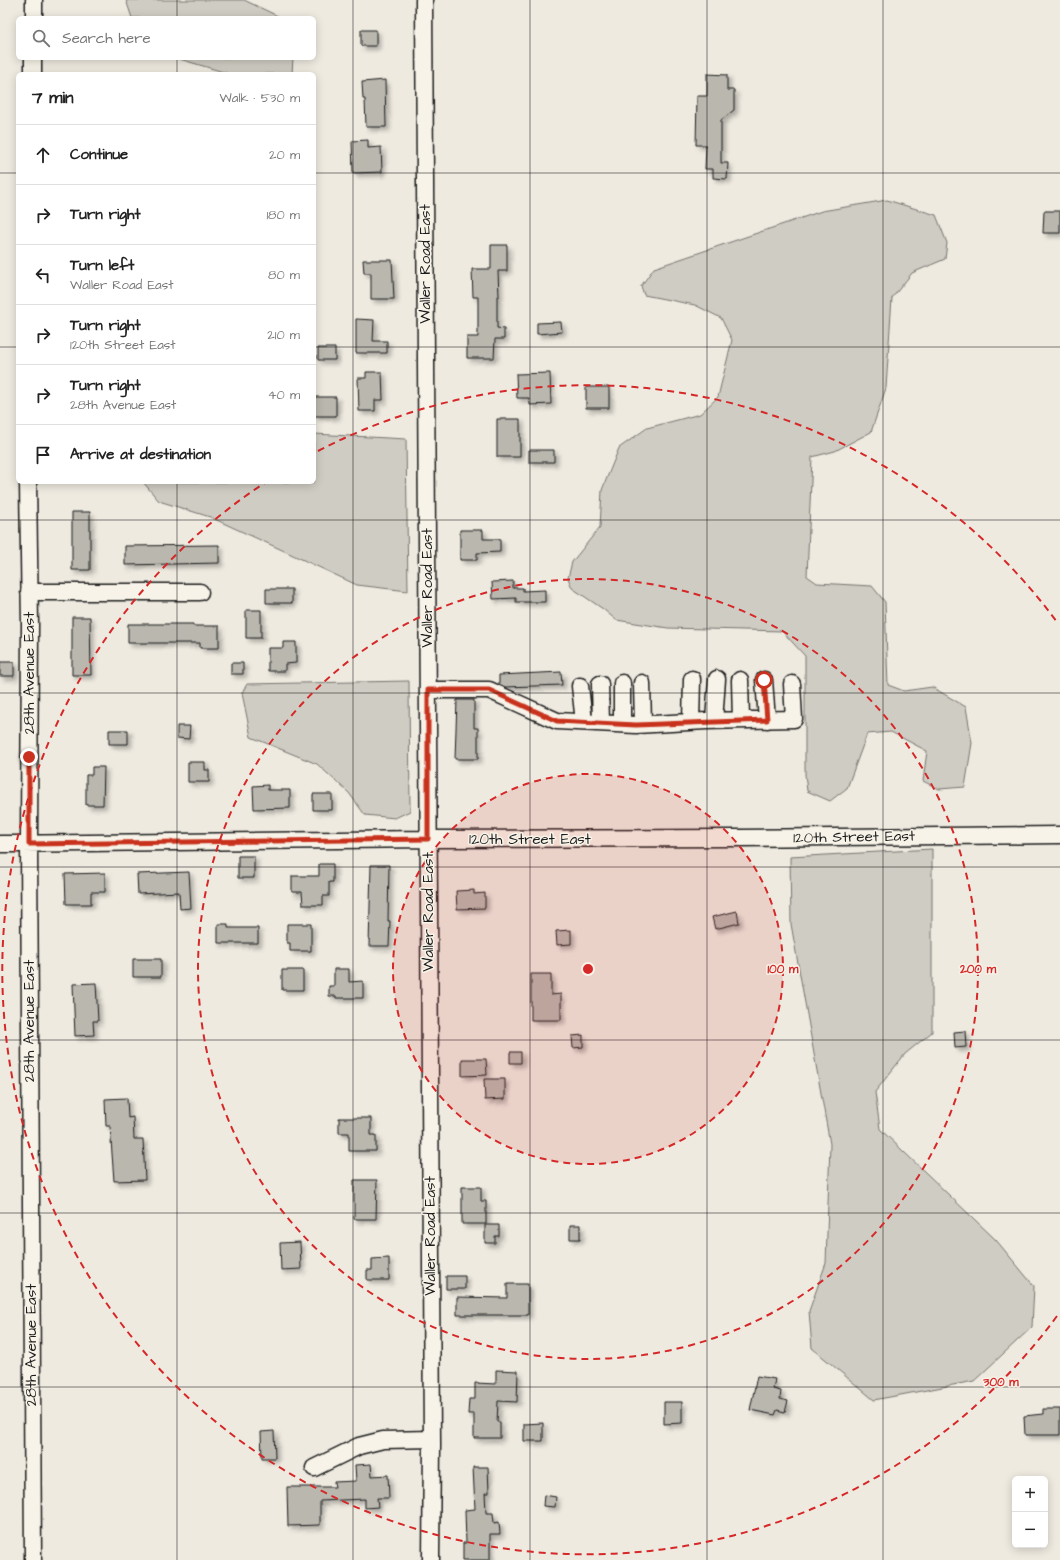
<!DOCTYPE html>
<meta charset="utf-8">
<style>
body{margin:0;font-family:"Architects Daughter",sans-serif;background:#f2f2f2;color:#222}
.controls{position:absolute;right:12px;bottom:12px;display:grid;overflow:hidden;border-radius:6px;box-shadow:0 2px 10px #0003}
.controls button{width:36px;height:36px;display:grid;place-items:center;padding:0;border:0;border-bottom:1px solid #e0e0e0;background:#fff;color:#222;font:20px sans-serif}
.stop{position:absolute;width:12px;height:12px;margin:-9px;border:3px solid #c8321e;border-radius:50%;background:#fff}
.stop.end{background:#c8321e;border-color:#fff;box-shadow:0 1px 4px #0008}
.list{margin:0;padding:0;list-style:none}
h2{display:flex;justify-content:space-between;align-items:center;height:52px;margin:0;padding:0 16px;font-size:17px}
h2 small{font-size:13px;font-weight:400;color:#767676}
.list li{display:grid;grid-template-columns:26px 1fr auto;gap:12px;align-items:center;box-sizing:border-box;height:60px;padding:0 16px;border-top:1px solid #e0e0e0}
.list b{display:block;font-size:15px;white-space:nowrap}
.list p{margin:0;font-size:13px;white-space:nowrap;color:#767676}
.list em{font-size:13px;font-style:normal;color:#767676}
.icon{flex:none;width:22px;height:22px;fill:none;stroke:currentColor;stroke-width:2;stroke-linecap:round;stroke-linejoin:round}
.map{position:relative;flex:none;width:1060px;height:1560px;overflow:hidden}
.search{position:absolute;background:#fff;box-shadow:0 2px 10px #0003;left:16px;top:16px;width:300px;height:44px;display:flex;align-items:center;gap:10px;box-sizing:border-box;padding:0 14px;border-radius:6px;color:#767676;font-size:15px}
.panel{position:absolute;background:#fff;box-shadow:0 2px 10px #0003;left:16px;top:72px;width:300px;height:412px;border-radius:6px}
.map>svg:first-child{display:block}
</style>
<div class="map">
<svg width="1060" height="1560" viewBox="0 0 1060 1560">
<defs>
<filter id="shadow"><feDropShadow dx="3.5" dy="3.5" stdDeviation="2" flood-color="#0004"/></filter>
</defs>
<rect width="100%" height="100%" fill="#eeeae0"/>
<filter id="ink" filterUnits="userSpaceOnUse"><feTurbulence type="fractalNoise" baseFrequency=".025" numOctaves="2"/><feDisplacementMap in="SourceGraphic" scale="8" xChannelSelector="R" yChannelSelector="G"/><feConvolveMatrix kernelMatrix="1 2 1 2 8 2 1 2 1" color-interpolation-filters="sRGB"/></filter>
<g filter="url(#ink)">
<!-- green -->
<path fill="#cfccc3" stroke="#767470" d="M126 0H244L282 18H132Z
M176 58H293L292 74H227V73Z
M887 200 936 215 947 243 945 259 912 273 892 298 886 388 871 432 835 451 812 457 807 576 817 583 872 586 885 602 888 685 904 691 932 687 966 707 972 743 965 787 939 789 923 781 927 751 891 732 867 734 847 788 830 801 807 791 805 774V656L782 631 668 628 616 620 603 609 572 588 568 578 572 562 600 527 602 490 619 448 647 428 700 414 718 397 732 340 721 318 695 305 644 295 641 286 654 268 822 211Z
M314 434 406 439 408 591 357 585 280 549 210 517 159 501 143 482H314Z
M409 681 410 811 395 818 365 815 349 793 317 764 251 737 242 693 247 684Z
M932 849V1032L905 1054 875 1092 880 1129 996 1240 1034 1286 1032 1327 974 1381 874 1400 812 1348 809 1311 826 1263 830 1144 791 924 790 857Z"/>
<!-- building -->
<path fill="#bab7af" stroke="#1c1c1c" filter="url(#shadow)" d="M361 30H376V46H361Z
M707 74 727 75V90H734V110L721 120V163H728L727 179 713 178V169H705L706 145H696L697 96H707Z
M385 80 386 127H366L365 99H363L362 82Z
M368 140V148L381 147 382 172 353 173 352 141Z
M1044 211H1060V233H1043Z
M491 245H507V271H498L499 297H497V328L504 329V339H495L494 358H467V337H478V297H473L472 269H491Z
M363 260H392L394 299H371V273H364Z
M356 319 374 320 373 341H387V353H356Z
M561 322 562 332 537 334V323Z
M318 348H335V360H318Z
M366 372H382L383 400H375V411H359L358 378H366Z
M550 373 551 404 530 405 529 398H517L516 374Z
M586 387H609V408H586Z
M314 397H336V416H314Z
M497 419H520V457H497Z
M529 450H554V462H529Z
M72 512H90V570H72Z
M460 530H483V539H500V552L477 553V560H460Z
M219 545V563L125 565V546Z
M513 581V588H523V591L545 590V602H516V598L493 599 492 582Z
M266 589H292V603H266Z
M246 610H261V638H246Z
M72 617H90L91 675H72Z
M128 624H193V626H219V648H200V643H128Z
M283 642H296V663L285 664V671H268V648H283Z
M0 662H14V676H0Z
M231 663H243V674H231Z
M561 672 562 685 505 687 499 684V675Z
M457 700H474V728H478V759H455Z
M177 726H190L189 739 177 738Z
M109 730H128V744H109Z
M188 762H205V770H209V782H188Z
M92 767H104L103 805H86V775H92Z
M268 785V790H290V808L254 809 253 786Z
M313 794H332V810H313Z
M238 856H254V878H238Z
M319 864H333V882H329V896H323V905H303L302 892H292V876H319Z
M371 865H389L388 921H390L389 946H369Z
M189 872 191 908 180 909 179 892 138 894 137 874Z
M105 873V892H91V904H66L65 874Z
M474 890V894L485 893V908L457 909 456 891Z
M737 911 739 923 715 929 712 917Z
M218 924H228V928H258V943H218Z
M287 924H311V951H290V943H287Z
M571 930V944L557 945 556 931Z
M133 959H161V977H133Z
M334 969H349V982L363 981V998H336V996H329V986H334Z
M282 970H303V990H282Z
M531 974H551V995L561 994V1020H531Z
M96 983 98 1021H93L94 1035 75 1036 73 984Z
M965 1031 966 1047 955 1048 954 1032Z
M583 1035V1047L573 1048 572 1036Z
M510 1052H521V1063H510Z
M462 1059H486L487 1075 462 1076Z
M484 1079H505V1099L485 1100Z
M127 1098 128 1118 133 1117 134 1139H143L145 1180 114 1181 110 1126H106L105 1099Z
M339 1118H371V1135H376V1151H349V1133H339Z
M354 1180H377L376 1219H354Z
M462 1187H481V1201H486V1224H462Z
M485 1225H499V1236H495V1243H485Z
M570 1225H580V1239H570Z
M300 1242 301 1269 281 1270 280 1243Z
M389 1258V1280H367V1270H372V1259Z
M446 1276H465V1289H446Z
M507 1284H528V1315H457V1297L507 1298Z
M496 1370 518 1371 517 1402 498 1401 497 1422H500V1438H474V1414H468L469 1399H475V1383L496 1384Z
M757 1376 775 1379 773 1389 781 1391 780 1399 788 1401 785 1412 777 1410 775 1415 750 1410Z
M664 1402H682V1423L664 1424Z
M1043 1409H1060V1435H1025L1024 1416 1043 1414Z
M543 1423V1441H524V1424Z
M274 1431 275 1458H262L261 1432Z
M371 1464 372 1476 388 1475 389 1498H377L378 1507 365 1508V1499L320 1501V1525L288 1526 287 1487H335L334 1482 356 1481 355 1465Z
M473 1467H488L489 1493H485L486 1513H493L494 1523 499 1522 500 1534H490V1560H463V1543H466L465 1510 475 1509Z
M544 1495 556 1497 555 1507 543 1506Z"/>
<g fill="none" stroke-linecap="round" stroke-linejoin="round">
<!-- minor casing -->
<g stroke="#1c1c1c" stroke-width="19">
<path id="minor" d="M424 0 432 1444 431 1560
M34 18V0
M33 74V58
M28 482 30 625 29 844 33 1560
M29 592H200
M740 680 741 720
M764 680 767 720
M642 683 643 724
M600 684 601 723
M580 686 584 722
M428 690H489L557 721 636 725 706 721 794 719 792 684
M714 721 717 679
M691 722 692 679
M622 724V683
M0 844 428 839 739 838 1060 835
M314 1468 359 1446 383 1440 432 1439"/>
</g>
<!-- minor -->
<use href="#minor" stroke="#f7f3e8" stroke-width="16"/>
</g>
</g>
<g fill="none" stroke-linecap="round" stroke-linejoin="round" filter="url(#ink)">
<!-- route -->
<path stroke="#c8321e" stroke-width="5" d="M29 757V844L428 839V690H489L557 721 636 725 767 720 764 680"/>
</g>
<!-- grid -->
<path fill="none" stroke="#1c1c1c" stroke-width="1" stroke-opacity="0.55" d="M177 0V18M353 0V1560M530 0V1560M707 0V1560M883 0V1560M177 58V74M0 173H18M314 173H1060M0 347H18M314 347H1060M177 482V1560M0 520H1060M0 693H1060M0 867H1060M0 1040H1060M0 1213H1060M0 1387H1060"/>
<!-- distance rings -->
<circle cx="588" cy="969" r="195" fill="#d62828" fill-opacity=".12"/>
<g fill="none" stroke="#d62828" stroke-width="2" stroke-dasharray="7 5">
<circle cx="588" cy="969" r="195"/>
<circle cx="588" cy="969" r="390"/>
<path d="M1057 1316A584 584 0 1 1 266 482M318 451A584 584 0 0 1 1057 622"/>
</g>
<g text-anchor="middle" dominant-baseline="central" stroke-width="3" stroke-linejoin="round" paint-order="stroke">
<!-- street labels -->
<g font-size="15" fill="#1c1c1c" stroke="#f7f3e8">
<text transform="translate(425 264) rotate(-90)">Waller Road East</text>
<text transform="translate(427 588) rotate(-90)">Waller Road East</text>
<text transform="translate(29 673) rotate(-90)">28th Avenue East</text>
<text transform="translate(854 837) rotate(-1)">120th Street East</text>
<text x="530" y="839">120th Street East</text>
<text transform="translate(428 912) rotate(-90)">Waller Road East</text>
<text transform="translate(29 1021) rotate(-90)">28th Avenue East</text>
<text transform="translate(430 1236) rotate(-90)">Waller Road East</text>
<text transform="translate(31 1345) rotate(-90)">28th Avenue East</text>
</g>
</g>
<circle cx="588" cy="969" r="6" fill="#d62828" stroke="#f7f3e8" stroke-width="2"/>
<g font-size="12" text-anchor="middle" font-weight="bold" fill="#d62828" stroke="#f7f3e8" stroke-width="3" stroke-linejoin="round" paint-order="stroke">
<text x="783" y="973">100 m</text>
<text x="978" y="973">200 m</text>
<text x="1001" y="1386">300 m</text>
</g>
</svg>
<div class="controls">
<button>+</button>
<button>−</button>
</div>
<div class="stop" style="left:764px;top:680px"></div>
<div class="stop end" style="left:29px;top:757px"></div>
<div class="search"><svg class="icon" aria-label="search" viewBox="0 0 24 24"><circle cx="10" cy="10" r="6"/><path d="M15 15l6 6"/></svg>Search here</div>
<section class="panel">
<h2>7 min<small>Walk · 530 m</small></h2>
<ul class="list">
<li><svg class="icon" aria-label="ahead" viewBox="0 0 24 24"><path d="M12 20V5M6 11l6-6 6 6"/></svg><div><b>Continue</b></div><em>20 m</em></li>
<li><svg class="icon" aria-label="right" viewBox="0 0 24 24"><path d="M7 20v-9h11M14 6l5 5-5 5"/></svg><div><b>Turn right</b></div><em>180 m</em></li>
<li><svg class="icon" aria-label="left" viewBox="0 0 24 24"><path d="M17 20v-9H6M10 6l-5 5 5 5"/></svg><div><b>Turn left</b><p>Waller Road East</p></div><em>80 m</em></li>
<li><svg class="icon" aria-label="right" viewBox="0 0 24 24"><path d="M7 20v-9h11M14 6l5 5-5 5"/></svg><div><b>Turn right</b><p>120th Street East</p></div><em>210 m</em></li>
<li><svg class="icon" aria-label="right" viewBox="0 0 24 24"><path d="M7 20v-9h11M14 6l5 5-5 5"/></svg><div><b>Turn right</b><p>28th Avenue East</p></div><em>40 m</em></li>
<li><svg class="icon" aria-label="arrive" viewBox="0 0 24 24"><path d="M6 21V4h12l-3 4 3 4H6"/></svg><div><b>Arrive at destination</b></div></li>
</ul>
</section>
</div>
